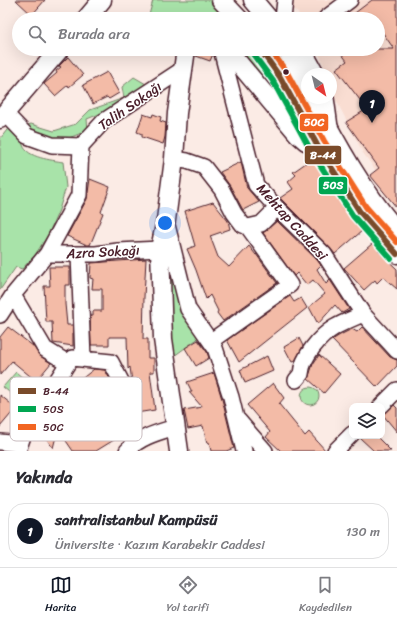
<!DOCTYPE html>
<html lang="tr">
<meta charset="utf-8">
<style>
body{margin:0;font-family:Sriracha,sans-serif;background:#f7f7f7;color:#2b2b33}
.controls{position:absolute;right:12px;bottom:12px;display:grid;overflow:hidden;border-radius:8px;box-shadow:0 4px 16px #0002}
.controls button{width:36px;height:36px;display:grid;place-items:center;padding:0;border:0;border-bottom:1px solid #e1e1e2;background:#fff;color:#2b2b33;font:20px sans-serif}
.compass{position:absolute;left:301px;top:68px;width:36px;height:36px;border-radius:50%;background:#fff;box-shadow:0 4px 16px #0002;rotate:145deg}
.you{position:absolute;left:165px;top:223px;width:14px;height:14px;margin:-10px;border:3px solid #fff;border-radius:50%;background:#1a73e8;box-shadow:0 0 0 6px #1a73e833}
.badge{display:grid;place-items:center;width:26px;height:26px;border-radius:50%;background:#111827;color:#fff;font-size:13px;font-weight:700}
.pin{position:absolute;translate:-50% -33px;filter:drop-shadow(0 1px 2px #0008)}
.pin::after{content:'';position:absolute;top:21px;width:14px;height:12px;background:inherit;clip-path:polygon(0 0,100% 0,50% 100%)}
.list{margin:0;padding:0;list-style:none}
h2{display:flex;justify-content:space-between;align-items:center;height:52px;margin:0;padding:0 16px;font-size:17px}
h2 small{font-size:13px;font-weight:400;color:#7c7c81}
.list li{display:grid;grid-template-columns:26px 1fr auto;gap:12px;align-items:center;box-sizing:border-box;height:56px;margin:0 8px 8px;padding:0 8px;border:1px solid #e1e1e2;border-radius:16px}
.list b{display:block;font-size:15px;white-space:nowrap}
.list p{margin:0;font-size:13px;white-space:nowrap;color:#7c7c81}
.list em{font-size:13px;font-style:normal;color:#7c7c81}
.icon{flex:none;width:22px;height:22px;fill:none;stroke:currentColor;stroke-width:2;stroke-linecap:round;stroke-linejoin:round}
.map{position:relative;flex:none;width:397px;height:451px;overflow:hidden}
.search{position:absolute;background:#fff;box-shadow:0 4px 16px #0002;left:12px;right:12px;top:12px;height:44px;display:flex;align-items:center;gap:10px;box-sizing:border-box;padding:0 14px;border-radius:22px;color:#7c7c81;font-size:15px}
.sheet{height:116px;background:#fff}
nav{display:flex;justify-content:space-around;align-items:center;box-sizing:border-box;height:56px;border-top:1px solid #e1e1e2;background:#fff;font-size:11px;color:#7c7c81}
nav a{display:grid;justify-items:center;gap:2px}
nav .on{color:#111827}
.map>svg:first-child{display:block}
</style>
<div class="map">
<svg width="397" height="451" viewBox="0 0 397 451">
<rect width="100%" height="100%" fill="#fbebe5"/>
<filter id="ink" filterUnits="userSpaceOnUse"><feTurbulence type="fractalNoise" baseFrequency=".025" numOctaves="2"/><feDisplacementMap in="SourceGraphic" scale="8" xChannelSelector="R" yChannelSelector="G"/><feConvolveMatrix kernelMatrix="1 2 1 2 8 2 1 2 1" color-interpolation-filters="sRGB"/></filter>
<g filter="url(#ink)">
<!-- built -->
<path fill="#f9ddd2" d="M278 0H397V199L363 153 333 94 331 89V74H327L317 49H378V19H301L298 13Z"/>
<!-- green -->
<path fill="#a8e3a9" stroke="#79816a" d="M153 0H210L230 19H212L207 13C187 20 169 19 148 19Z
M239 49H254L282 95 281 97Z
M134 77 146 84 117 107 87 119 88 130C60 143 50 144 24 126L31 124 54 131 76 124 90 110 124 98 122 87Z
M10 126 22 136C22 139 22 142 23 145 27 158 52 160 63 162L66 187 59 210 48 235 35 255 22 269 16 267 0 290V139Z
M166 264 181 287 203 335 174 356 167 320Z
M16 372 33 387 21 402 3 387Z
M301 396a9 9 0 1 1 18 0a9 9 0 1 1-18 0Z"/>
<!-- building -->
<path fill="#f3bba7" stroke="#4a1f2b" d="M16 0H45L32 15Z
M372 0H397V208L370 175 379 168 346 122 367 109 336 69 347 61 338 49H394L378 26V19H347Z
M196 49H212L213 54 210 61 196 56Z
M68 57 83 75 69 87 68 85 55 96 44 84 57 73 56 71 61 67 59 66Z
M107 72 119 93 109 99 107 97 93 104 83 85Z
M143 114 152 117 153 114 161 117 160 121 166 123 165 137 163 144 142 137V134L137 132Z
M313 158 351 218 362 231 335 254 330 248 280 198 293 189 288 182 296 175 293 172Z
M241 162 247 188 259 202 243 210 230 186 220 172Z
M90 179 110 187 101 212 103 213 93 238 90 245H87L67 236 87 199Z
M213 202 228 221 230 229 210 236 218 257 229 267 249 246 256 255V254L277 283 223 321 217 313 218 311 210 295 206 299 196 270 187 249 195 246 185 211Z
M277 221 317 260 321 265 317 269 326 284 330 280 349 309 344 312 342 313 335 305 318 324 309 307 325 294 313 280 307 285 297 273 294 276 263 233Z
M373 243 379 250 378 251 397 269V289L383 277 377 283 375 280 364 290 344 268Z
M146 259 144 297 143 339H148V358H154V372H150L155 410 136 413 130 367 128 369 127 337H109V345H91L90 316H93V311H102V289H92L93 279 90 278 91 263Z
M49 267H70V285H65V304L67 325H73V346L53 343 52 322H46L44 286H50Z
M290 296 294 302 301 298 307 308 239 362 227 340Z
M8 327 33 346 40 356 51 363 36 381 12 361 0 375V337Z
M362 327 390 357 397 360V366L377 387 332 340 340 335 352 329 357 332Z
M299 338 303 346 295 361 292 362 284 347Z
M198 340 207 352 209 358 196 366 185 348Z
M319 355 340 374 324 393 308 379 313 364Z
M267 356 273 371 245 383 240 370Z
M94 369 105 370 112 383 88 404 100 419 114 410 119 417 122 435 96 451H73L58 429 53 448 38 427 40 423 52 415 50 413 78 389 74 385Z
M214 373 222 399 234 448 226 451H211L209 442 207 443 203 426 188 429 184 410 202 407 189 392H192L187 382Z
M273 383 284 398 279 404 305 436 309 432 326 451H281L266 437 270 432 247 405Z
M0 395 16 408 0 427Z
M394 405 397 408V432L383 415Z
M361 436H376L391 451H374L360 438Z"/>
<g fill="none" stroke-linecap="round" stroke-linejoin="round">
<!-- minor casing -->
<g stroke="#4a1f2b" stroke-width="18">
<path id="minor" d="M326 18 350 0
M283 19 285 0
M221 49 256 185 277 208 324 254 363 314 397 351
M303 49 317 74
M326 98 330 127
M5 113 27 136 52 145 81 146 79 195 47 254 13 295 45 349 68 363 25 430 18 451
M81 146 104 121 183 69
M174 159 187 161 204 167 222 190 234 213 243 225 248 227 261 224 277 208
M166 221 188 309 215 348 231 397 244 451
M47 254H96L118 251 160 249
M79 254 83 359
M0 315 13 295
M211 341 290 285 248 227
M68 363 72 358 111 362 122 383 133 445
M296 380 301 374C302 357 320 336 335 327 344 322 354 318 363 314
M381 406 397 390
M238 420 265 451
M0 442 20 444
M127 451C139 437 159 432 176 427
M335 451 352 434"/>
</g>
<!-- major casing -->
<g stroke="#4a1f2b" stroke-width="21">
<path id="major" d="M221 0 239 19
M253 0 269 19
M86 19 102 0
M227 49 298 134 306 141 313 144
M260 49 280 77 317 145 360 212 374 229 397 254
M287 49 307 87
M313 98C337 145 363 191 397 231
M0 119 60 49
M179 451 163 339 160 249 166 220 174 159 177 113 186 49"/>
</g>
<!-- minor -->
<use href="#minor" stroke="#fff" stroke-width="15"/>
<!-- major -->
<use href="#major" stroke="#fff" stroke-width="18"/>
<!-- bus-1 casing -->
<g stroke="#fff" stroke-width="9">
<path id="bus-1" d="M260 49 280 77 317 145 360 212 397 254"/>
</g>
<!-- bus-2 casing -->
<g stroke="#fff" stroke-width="9">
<path id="bus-2" d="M253 54 273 81 310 149 353 216 391 259"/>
</g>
<!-- bus-3 casing -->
<g stroke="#fff" stroke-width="9">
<path id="bus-3" d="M270 49 287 73 324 141 366 207 397 242"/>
</g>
<!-- bus-1 -->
<use href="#bus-1" stroke="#7a4b2a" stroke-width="6"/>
<!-- bus-2 -->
<use href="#bus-2" stroke="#00a651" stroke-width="6"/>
<!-- bus-3 -->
<use href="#bus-3" stroke="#f26522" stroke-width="6"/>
</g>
</g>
<!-- markers -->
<circle fill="#4a1f2b" stroke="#fff" stroke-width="1.5" cx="286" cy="72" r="3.5"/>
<g text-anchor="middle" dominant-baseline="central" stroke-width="3" stroke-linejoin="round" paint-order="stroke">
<!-- street labels -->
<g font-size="14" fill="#4a1f2b" stroke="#fff">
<text transform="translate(130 106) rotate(-35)">Talih Sokağı</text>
<text transform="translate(292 222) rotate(48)">Mehtap Caddesi</text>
<text transform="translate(103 252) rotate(-3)">Azra Sokağı</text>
</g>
</g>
<!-- legend -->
<rect x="10" y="377" width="132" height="64" rx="6" fill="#fff" stroke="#c9bcbf" stroke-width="1"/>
<rect x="18" y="388" width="18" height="6" fill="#7a4b2a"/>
<rect x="18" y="406" width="18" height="6" fill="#00a651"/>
<rect x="18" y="424" width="18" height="6" fill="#f26522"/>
<g font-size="11" fill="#4a1f2b">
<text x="43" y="395">B-44</text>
<text x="43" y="413">50S</text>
<text x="43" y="431">50C</text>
</g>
<g stroke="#fff" stroke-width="1.5">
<rect x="299" y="113" width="30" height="19" rx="4" fill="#f26522"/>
<rect x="304" y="145" width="38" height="20" rx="4" fill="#7a4b2a"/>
<rect x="318" y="176" width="30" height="19" rx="4" fill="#00a651"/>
</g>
<g font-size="11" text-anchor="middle" font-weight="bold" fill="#fff">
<text x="314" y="126">50C</text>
<text x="323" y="159">B-44</text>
<text x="333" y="189">50S</text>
</g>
</svg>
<div class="controls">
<button><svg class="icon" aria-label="layers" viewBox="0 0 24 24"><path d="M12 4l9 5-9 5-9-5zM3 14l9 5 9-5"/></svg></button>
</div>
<svg class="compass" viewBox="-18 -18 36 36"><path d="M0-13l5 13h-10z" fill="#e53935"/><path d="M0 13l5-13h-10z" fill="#7c7c81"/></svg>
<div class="you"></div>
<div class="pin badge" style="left:372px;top:123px">1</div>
<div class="search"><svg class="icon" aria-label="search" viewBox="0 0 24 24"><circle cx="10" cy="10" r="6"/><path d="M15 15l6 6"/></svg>Burada ara</div>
</div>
<section class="sheet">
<h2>Yakında<small></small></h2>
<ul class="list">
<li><span class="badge">1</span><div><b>santralistanbul Kampüsü</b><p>Üniversite · Kazım Karabekir Caddesi</p></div><em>130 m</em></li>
</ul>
</section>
<nav>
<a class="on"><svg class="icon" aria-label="map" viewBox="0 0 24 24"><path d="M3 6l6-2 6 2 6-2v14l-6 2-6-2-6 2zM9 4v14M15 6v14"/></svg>Harita</a>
<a><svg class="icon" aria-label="directions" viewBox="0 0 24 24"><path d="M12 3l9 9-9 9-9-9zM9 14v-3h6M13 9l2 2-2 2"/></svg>Yol tarifi</a>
<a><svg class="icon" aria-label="saved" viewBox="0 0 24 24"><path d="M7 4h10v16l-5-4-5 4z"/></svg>Kaydedilen</a>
</nav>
